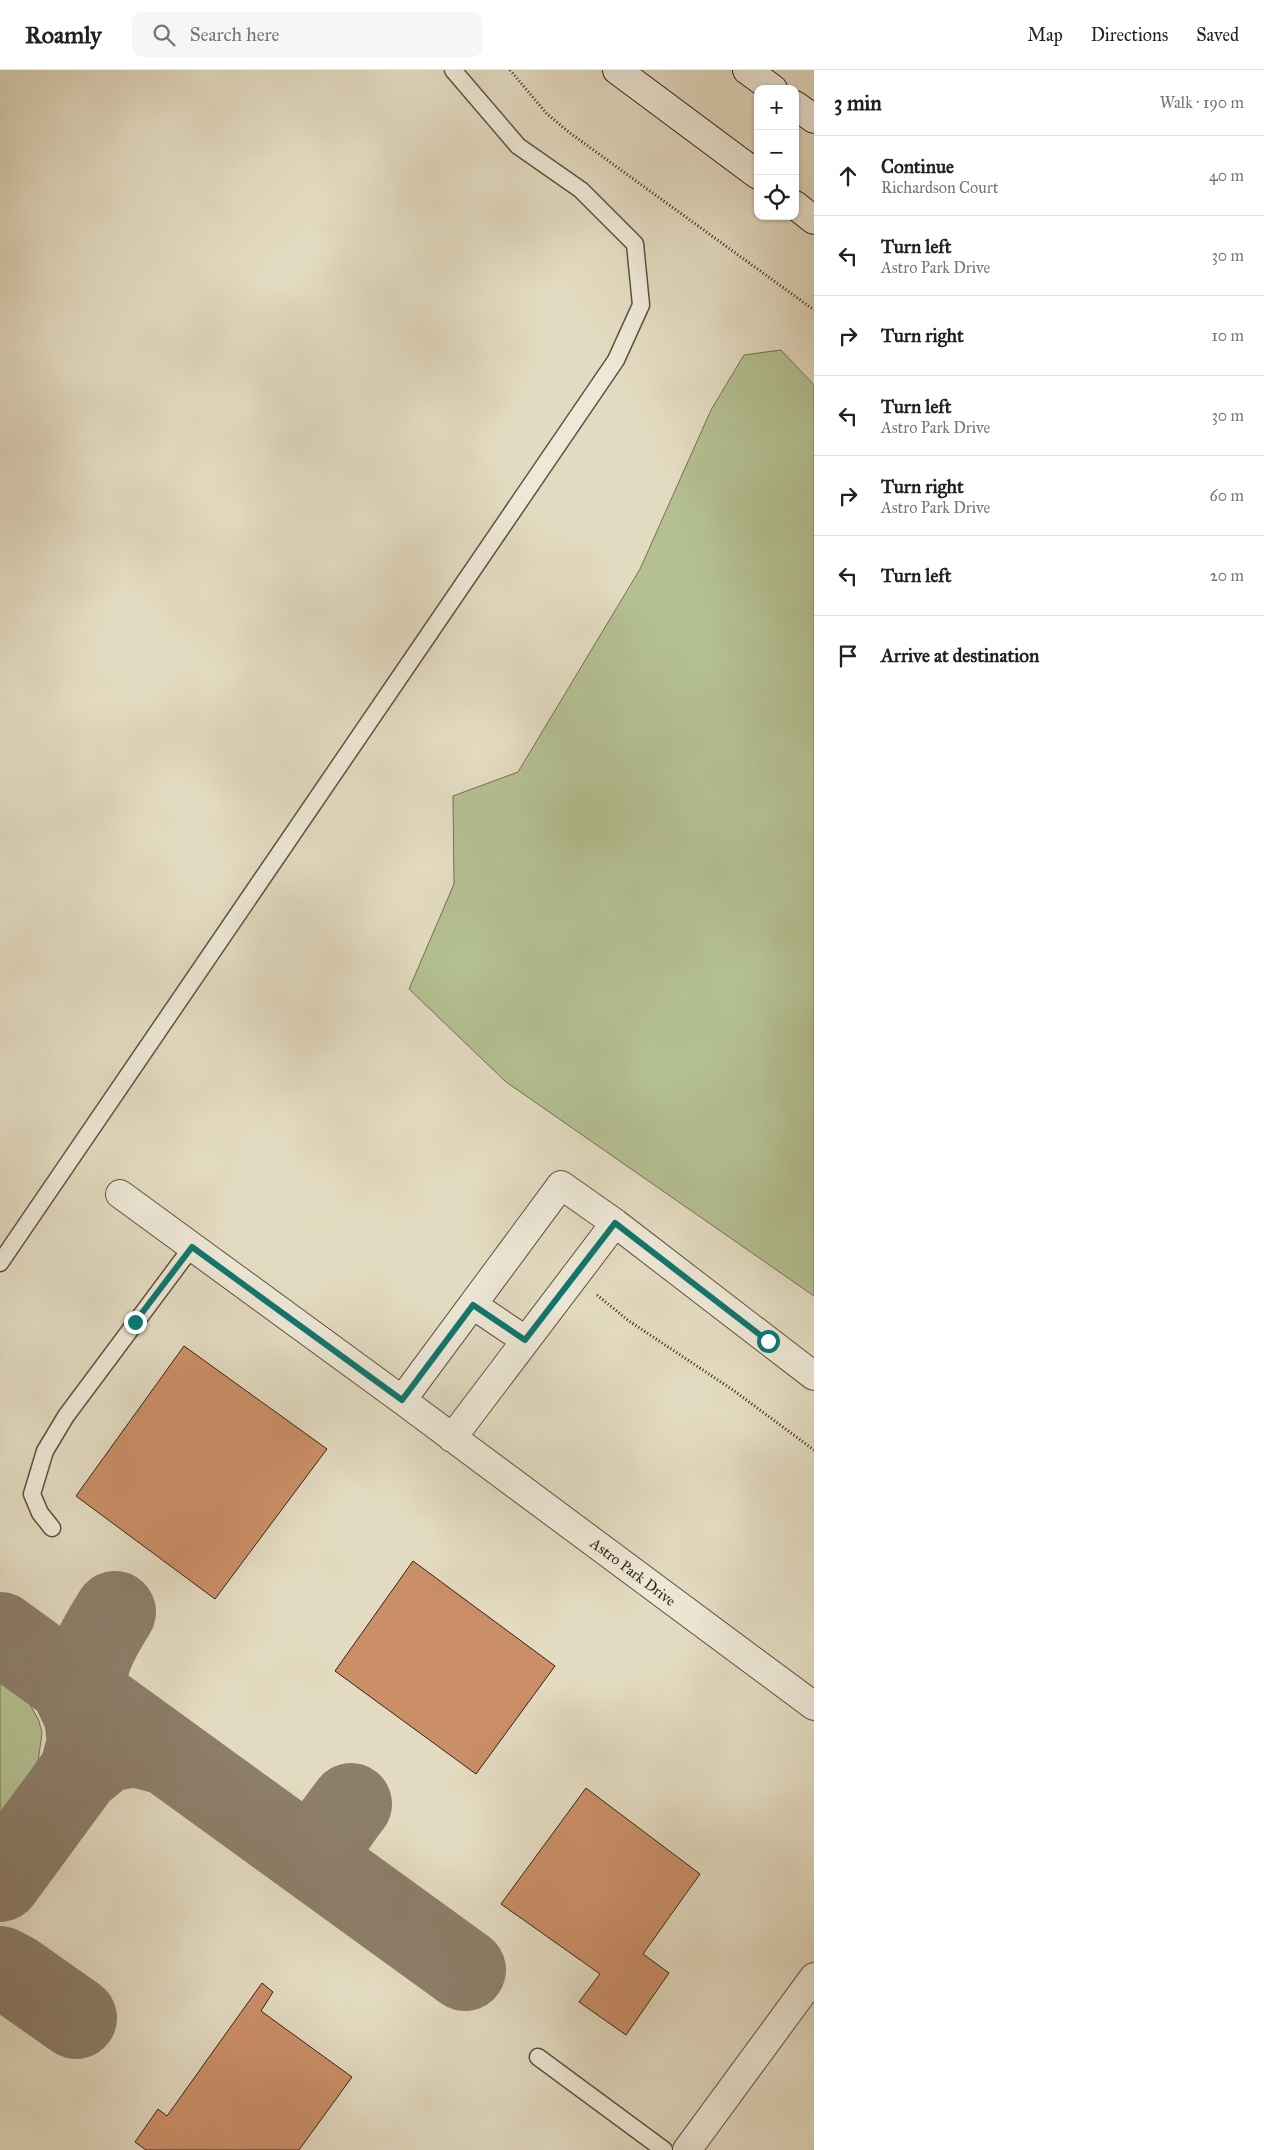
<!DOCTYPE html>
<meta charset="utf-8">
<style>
body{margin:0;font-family:"IM FELL Great Primer",serif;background:#f6f6f6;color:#202124}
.controls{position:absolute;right:15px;top:15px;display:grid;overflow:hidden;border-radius:10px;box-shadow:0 1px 4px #0004}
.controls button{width:45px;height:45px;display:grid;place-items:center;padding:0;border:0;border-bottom:1px solid #e0e0e0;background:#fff;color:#202124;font:25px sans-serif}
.stop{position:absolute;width:15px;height:15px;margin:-11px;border:4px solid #0f766e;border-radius:50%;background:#fff}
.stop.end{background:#0f766e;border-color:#fff;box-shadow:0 1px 5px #0008}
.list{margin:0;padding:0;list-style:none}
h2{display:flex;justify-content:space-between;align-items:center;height:65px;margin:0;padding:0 20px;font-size:21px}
h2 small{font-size:16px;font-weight:400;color:#757577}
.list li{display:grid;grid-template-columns:32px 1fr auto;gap:15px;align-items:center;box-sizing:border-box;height:80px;padding:0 20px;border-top:1px solid #e0e0e0}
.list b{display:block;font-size:19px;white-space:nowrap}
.list p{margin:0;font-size:16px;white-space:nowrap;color:#757577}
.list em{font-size:16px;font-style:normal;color:#757577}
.icon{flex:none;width:28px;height:28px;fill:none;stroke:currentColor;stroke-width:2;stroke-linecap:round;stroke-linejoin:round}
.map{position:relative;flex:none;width:814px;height:2080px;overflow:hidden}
header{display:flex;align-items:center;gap:30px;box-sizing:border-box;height:70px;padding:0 25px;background:#fff;border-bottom:1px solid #e0e0e0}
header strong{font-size:24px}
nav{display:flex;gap:28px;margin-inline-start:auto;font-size:18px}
.search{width:350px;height:45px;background:#f6f6f6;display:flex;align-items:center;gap:12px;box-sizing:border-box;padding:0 18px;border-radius:10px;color:#757577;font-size:19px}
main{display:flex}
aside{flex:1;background:#fff}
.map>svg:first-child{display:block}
</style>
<header>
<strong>Roamly</strong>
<div class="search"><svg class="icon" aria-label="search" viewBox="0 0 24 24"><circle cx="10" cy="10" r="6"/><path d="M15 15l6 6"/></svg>Search here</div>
<nav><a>Map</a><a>Directions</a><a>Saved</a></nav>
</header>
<main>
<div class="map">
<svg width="814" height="2080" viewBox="0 0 814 2080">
<rect width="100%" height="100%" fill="#e3dbc1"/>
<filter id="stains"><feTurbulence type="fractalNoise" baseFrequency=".004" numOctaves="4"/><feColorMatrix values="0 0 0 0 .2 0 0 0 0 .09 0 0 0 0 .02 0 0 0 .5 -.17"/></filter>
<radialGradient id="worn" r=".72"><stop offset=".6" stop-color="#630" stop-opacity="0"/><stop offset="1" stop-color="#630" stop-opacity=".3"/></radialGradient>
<!-- green -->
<path fill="#b4c092" stroke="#767053" d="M781 280 814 315V1226L506 1012 409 919 454 814 453 726 518 702 640 499 711 340 744 285Z
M0 1608 26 1627 39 1651 42 1663 37 1699 0 1753Z"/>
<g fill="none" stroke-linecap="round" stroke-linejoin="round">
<!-- taxiway -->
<path stroke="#8d7e6a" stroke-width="82" d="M0 1563 465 1900
M70 1614 85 1646 88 1673 80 1702 106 1681 135 1676 165 1684
M85 1646C83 1598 90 1582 115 1542
M294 1776C329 1774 331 1759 351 1734
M0 1811 80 1702
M0 1897 15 1905 76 1948"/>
</g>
<!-- building -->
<path fill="#cb8f68" stroke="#372114" d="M184 1276 327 1379 215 1529 76 1426Z
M413 1491 555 1596 476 1704 335 1601Z
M586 1718 700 1804 643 1884 669 1903 626 1965 579 1932 600 1904 501 1834Z
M262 1913 273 1922 261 1941 352 2007 299 2080H146L135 2072 158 2039 167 2046Z"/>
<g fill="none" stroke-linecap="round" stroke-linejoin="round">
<!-- lane casing -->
<g stroke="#62503f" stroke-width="19">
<path id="lane" d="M0 1193 616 290 641 235 635 174 581 120 518 76 453 0
M52 1458 40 1443 32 1424 45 1381 66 1346 192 1177
M538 1987 664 2080"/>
</g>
<!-- street casing -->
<g stroke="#62503f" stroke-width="30">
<path id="street" d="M120 1124 402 1330 814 1636
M473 1235 525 1270
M402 1330 561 1115 615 1153 814 1306
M452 1368 615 1153
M687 2080 814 1907"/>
</g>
<!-- secondary casing -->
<g stroke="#372114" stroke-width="30">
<path id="secondary" d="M617 0 758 105
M747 0 773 19
M795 35 814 49
M795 135 814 150"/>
</g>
<!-- path -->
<path stroke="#372114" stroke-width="3" stroke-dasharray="1 2.5" stroke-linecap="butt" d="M510 0 547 44 570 63 814 240
M597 1225 629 1251 733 1320 814 1380"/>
<!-- lane -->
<use href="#lane" stroke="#ede8d7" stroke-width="16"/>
<!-- street -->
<use href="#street" stroke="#ede8d7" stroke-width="28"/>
<!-- secondary -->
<use href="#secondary" stroke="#ede8d7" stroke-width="28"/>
</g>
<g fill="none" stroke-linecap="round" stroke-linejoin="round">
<!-- route -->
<path stroke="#0f766e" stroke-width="6" d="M135 1252 192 1177 402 1330 473 1235 525 1270 615 1153 768 1271"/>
</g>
<g text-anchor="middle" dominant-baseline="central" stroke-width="4" stroke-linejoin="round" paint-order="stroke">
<!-- street labels -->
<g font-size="15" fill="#372114" stroke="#ede8d7">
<text transform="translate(633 1502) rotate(37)">Astro Park Drive</text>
</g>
</g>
<rect width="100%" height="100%" filter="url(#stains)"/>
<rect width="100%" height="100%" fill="url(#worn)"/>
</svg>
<div class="controls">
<button>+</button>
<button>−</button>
<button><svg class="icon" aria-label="locate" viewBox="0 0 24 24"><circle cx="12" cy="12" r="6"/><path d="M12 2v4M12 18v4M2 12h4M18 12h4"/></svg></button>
</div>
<div class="stop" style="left:768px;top:1271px"></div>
<div class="stop end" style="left:135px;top:1252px"></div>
</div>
<aside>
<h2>3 min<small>Walk · 190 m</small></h2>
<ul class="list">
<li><svg class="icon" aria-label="ahead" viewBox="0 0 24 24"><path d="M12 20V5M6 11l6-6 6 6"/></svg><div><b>Continue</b><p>Richardson Court</p></div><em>40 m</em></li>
<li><svg class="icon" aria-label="left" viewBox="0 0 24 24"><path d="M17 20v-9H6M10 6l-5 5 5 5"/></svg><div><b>Turn left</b><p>Astro Park Drive</p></div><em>30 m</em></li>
<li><svg class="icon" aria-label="right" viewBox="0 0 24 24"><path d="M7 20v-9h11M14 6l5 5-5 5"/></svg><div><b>Turn right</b></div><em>10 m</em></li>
<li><svg class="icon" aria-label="left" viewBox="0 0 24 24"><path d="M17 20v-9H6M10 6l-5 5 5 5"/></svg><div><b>Turn left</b><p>Astro Park Drive</p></div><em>30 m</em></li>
<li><svg class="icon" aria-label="right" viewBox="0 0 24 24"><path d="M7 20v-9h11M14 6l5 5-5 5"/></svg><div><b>Turn right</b><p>Astro Park Drive</p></div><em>60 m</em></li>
<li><svg class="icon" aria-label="left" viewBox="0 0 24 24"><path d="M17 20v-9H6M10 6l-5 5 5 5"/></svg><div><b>Turn left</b></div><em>20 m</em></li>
<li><svg class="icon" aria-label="arrive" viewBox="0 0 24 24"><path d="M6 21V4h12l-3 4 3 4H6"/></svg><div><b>Arrive at destination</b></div></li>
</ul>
</aside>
</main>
